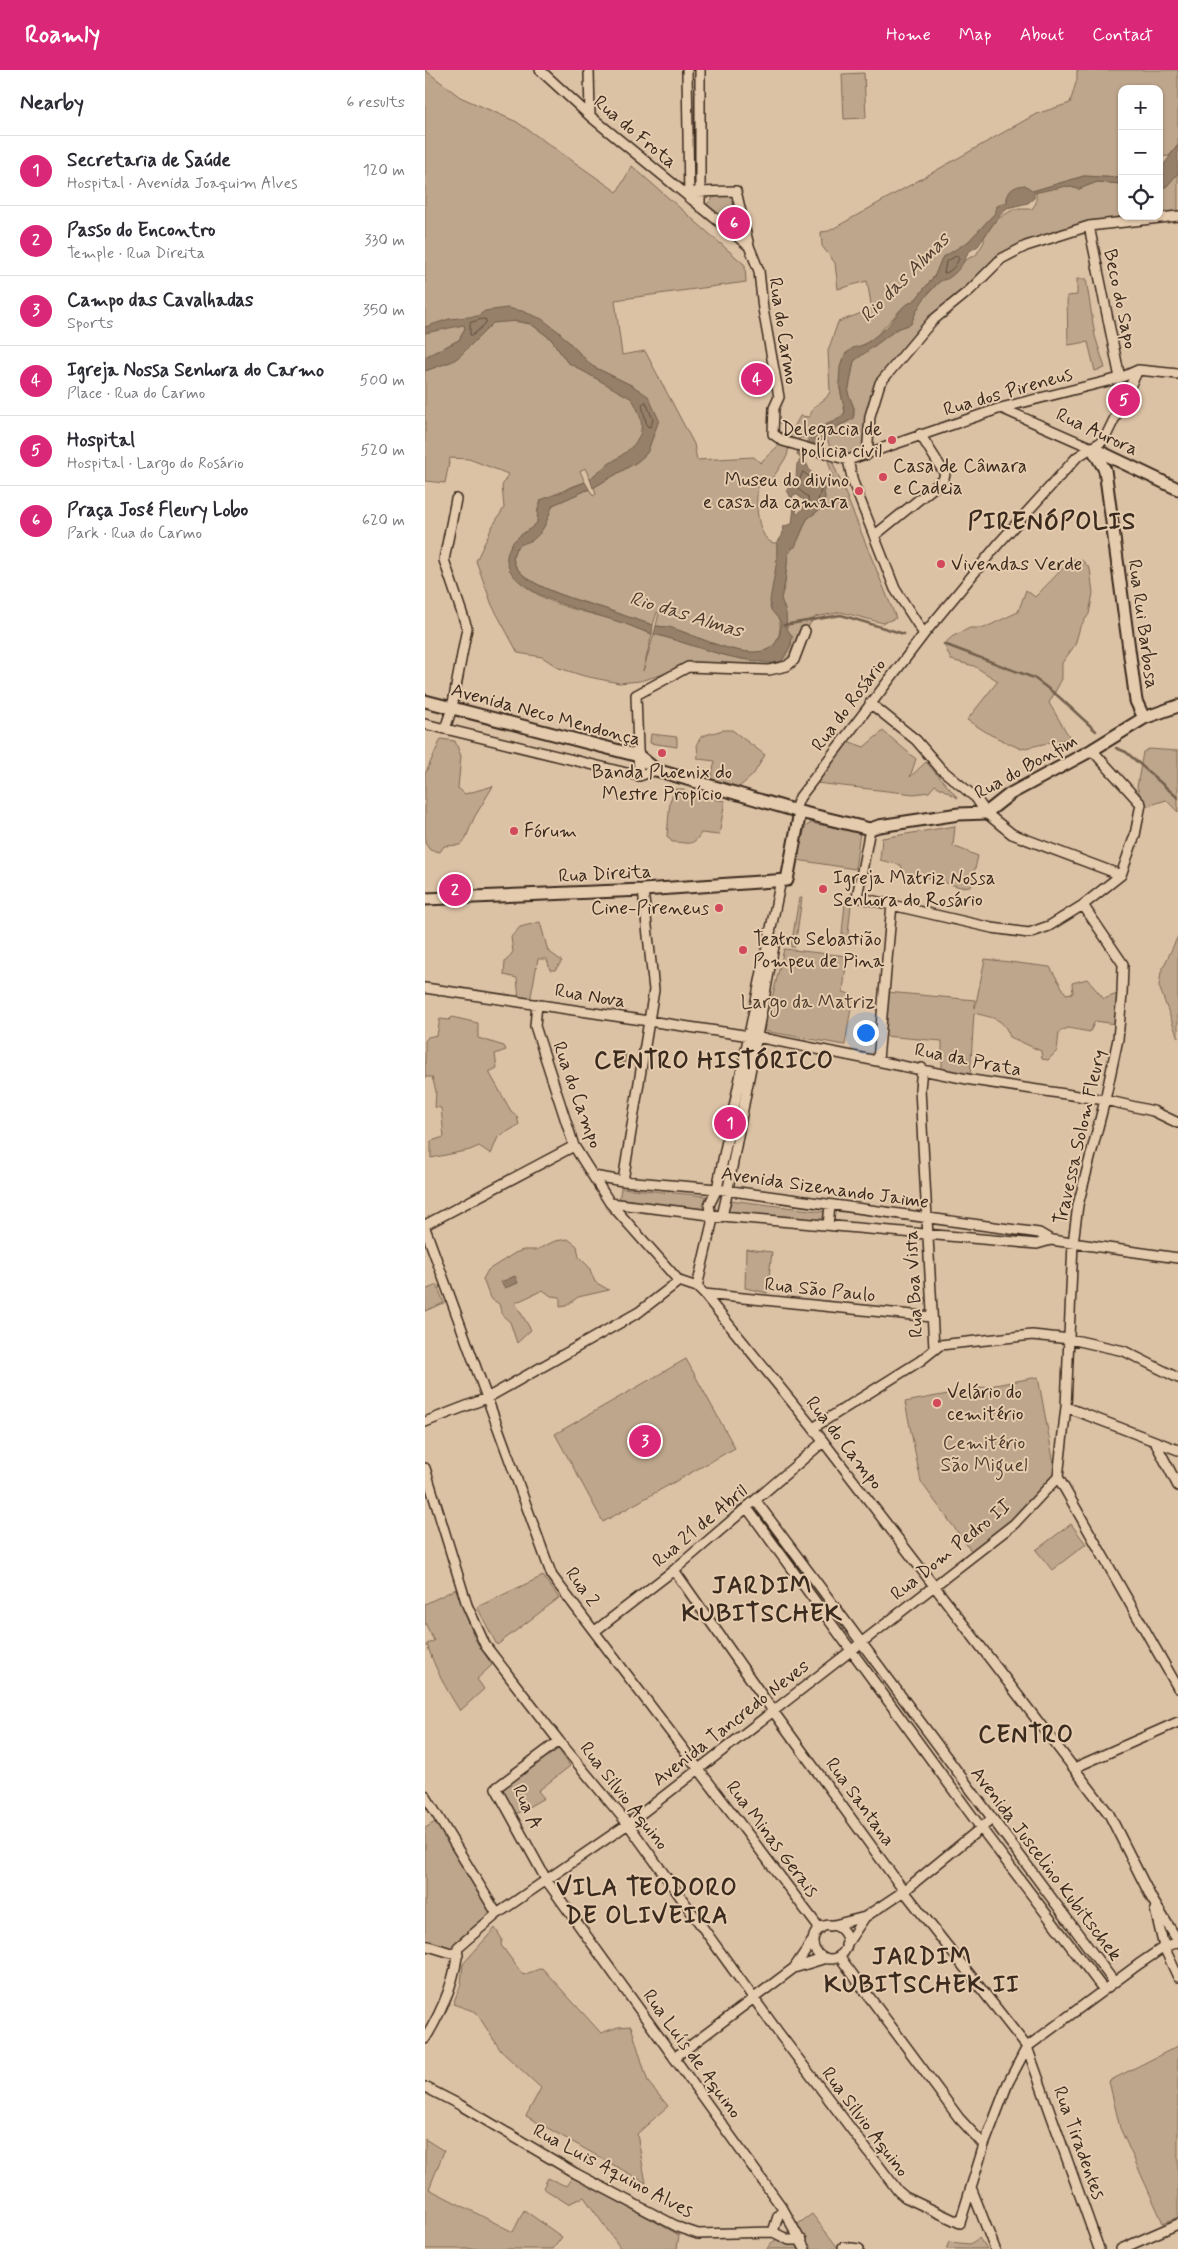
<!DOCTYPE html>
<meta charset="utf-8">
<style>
body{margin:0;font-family:Mynerve,sans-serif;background:#f7f7f7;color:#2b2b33}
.controls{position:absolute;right:15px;top:15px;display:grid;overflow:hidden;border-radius:10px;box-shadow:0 1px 4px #0004}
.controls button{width:45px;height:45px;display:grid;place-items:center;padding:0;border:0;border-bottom:1px solid #e1e1e2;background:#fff;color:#2b2b33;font:25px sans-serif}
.you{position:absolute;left:440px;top:962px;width:18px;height:18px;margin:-12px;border:4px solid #fff;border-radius:50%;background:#1a73e8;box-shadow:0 0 0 8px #1a73e833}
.badge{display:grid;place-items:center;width:32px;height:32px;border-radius:50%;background:#db2777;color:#fff;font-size:16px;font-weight:700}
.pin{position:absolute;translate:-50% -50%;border:2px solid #fff;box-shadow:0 1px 5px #0006}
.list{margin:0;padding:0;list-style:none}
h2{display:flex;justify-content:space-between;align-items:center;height:65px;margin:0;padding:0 20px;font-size:21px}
h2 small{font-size:16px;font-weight:400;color:#7c7c81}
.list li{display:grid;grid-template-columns:32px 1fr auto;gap:15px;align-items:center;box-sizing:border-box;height:70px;padding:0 20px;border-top:1px solid #e1e1e2}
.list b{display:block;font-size:19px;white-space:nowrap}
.list p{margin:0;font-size:16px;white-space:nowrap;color:#7c7c81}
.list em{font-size:16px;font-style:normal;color:#7c7c81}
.icon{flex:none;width:28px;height:28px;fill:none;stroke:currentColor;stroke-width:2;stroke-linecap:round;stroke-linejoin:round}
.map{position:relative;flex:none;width:753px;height:2179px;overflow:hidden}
header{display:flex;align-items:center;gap:30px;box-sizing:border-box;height:70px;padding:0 25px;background:#db2777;color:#fff}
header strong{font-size:24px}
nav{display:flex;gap:28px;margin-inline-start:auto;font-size:18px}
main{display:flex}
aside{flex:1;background:#fff}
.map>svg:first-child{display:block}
</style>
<header>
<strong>Roamly</strong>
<nav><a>Home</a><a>Map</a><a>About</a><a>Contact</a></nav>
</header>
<main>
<aside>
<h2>Nearby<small>6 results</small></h2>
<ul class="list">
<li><span class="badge">1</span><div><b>Secretaria de Saúde</b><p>Hospital · Avenida Joaquim Alves</p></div><em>120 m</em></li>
<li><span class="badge">2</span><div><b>Passo do Encontro</b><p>Temple · Rua Direita</p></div><em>330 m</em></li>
<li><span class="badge">3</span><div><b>Campo das Cavalhadas</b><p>Sports</p></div><em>350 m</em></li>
<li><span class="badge">4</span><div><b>Igreja Nossa Senhora do Carmo</b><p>Place · Rua do Carmo</p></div><em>500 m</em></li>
<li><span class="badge">5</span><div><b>Hospital</b><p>Hospital · Largo do Rosário</p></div><em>520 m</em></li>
<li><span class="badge">6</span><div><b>Praça José Fleury Lobo</b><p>Park · Rua do Carmo</p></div><em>620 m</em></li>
</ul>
</aside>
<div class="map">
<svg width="753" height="2179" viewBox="0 0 753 2179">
<rect width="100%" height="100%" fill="#dcc2a5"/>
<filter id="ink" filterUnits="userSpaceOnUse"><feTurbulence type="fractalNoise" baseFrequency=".02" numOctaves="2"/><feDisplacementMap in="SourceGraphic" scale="10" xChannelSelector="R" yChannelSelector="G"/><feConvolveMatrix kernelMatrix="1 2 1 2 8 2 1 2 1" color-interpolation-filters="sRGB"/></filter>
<g filter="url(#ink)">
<!-- green -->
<path fill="#bea68c" stroke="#7c6855" d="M0 0 35 27 92 52 192 122 207 96 320 195 321 212 190 230 197 285 220 281 269 374 272 390 329 387 335 393 356 373 364 377 362 386 347 409 335 412C328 425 332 476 352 473V491L345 538C351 544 356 549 355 558 352 607 278 568 253 560 246 558 238 557 231 556L234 543 232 542 228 555C212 550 197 545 181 539 162 532 81 514 89 483 92 473 107 468 115 462 121 456 124 443 128 435L164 419 168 426 171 424 169 417 212 392 222 383 230 361 208 316 167 296 134 262 97 241 40 258 34 270 0 287Z
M652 0H753V75L744 86 734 87V19H697V108L659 106 607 121 600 115 582 127V132L570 139V143L542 173 517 188 510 205 491 229 478 237 451 266 435 277 428 278 417 289 414 314 420 342 414 349 400 355 382 369 377 367 371 372H365L366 363 375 346 384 347 389 337 401 328 405 322 403 281 413 252 447 239 442 211 413 219 410 193 397 176 396 162 404 161 611 44 645 33 652 9Z
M439 3 441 48 419 49 417 4Z
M753 103V142L748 146 664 156 601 176 576 189 545 220 507 251 455 313 445 346 442 385 423 390 407 385 403 371 400 370 411 357 424 351 429 346V338L423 323 429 291 472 259 486 254 494 234 516 210 525 207 540 190 551 185 559 172V167L571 150 589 139H607L611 133V122L614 121 641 116 654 119 672 112 697 114V146H734V119L742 116Z
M302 125 309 126 321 168 284 138 282 134 289 127Z
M652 209H661L670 266 680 298 670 301 663 272 643 275 642 226 652 225Z
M80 250 106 254 126 269 142 292 208 329C237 378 191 382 165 409L160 398 155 401 160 412 143 418 113 439 112 453 86 475 82 487C94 532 152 539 190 550 203 554 214 560 227 564L218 601 229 564C272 575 312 595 357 591L366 575 367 566 362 559 356 528 360 513 363 485 374 468 382 449 394 440 400 428 398 413 400 415 408 407 402 387 406 388 471 548 458 553 416 542 390 547 380 561 362 596 263 597 215 611 194 613 159 606 134 598 117 587 93 583 67 535 51 491 67 457 79 438 77 416 83 404 44 389 25 388 20 413 0 411V301L28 291 68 253Z
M647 489 658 491 665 499 668 523 664 544 655 557 650 575 637 593V609L624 633 645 668 596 679 566 665 542 650 573 611 549 596 526 590 519 574 528 566 545 558H559L593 542 601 520 610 527Z
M298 660H307L340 685 328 705 312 719 285 713 290 691 273 689 272 673 277 666Z
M458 661 491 689 485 707 501 692 533 728 510 715 504 722 489 724 391 713 422 671 439 677Z
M226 664 252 667V677L225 673Z
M16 669 30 671 36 686 33 718 40 724 68 716 49 748 40 770 35 775 19 776 15 782 5 780 0 773V704Z
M724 679 753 681V742L741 730 720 737 712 717 718 682Z
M250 719H258L267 726 300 731 294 765 276 763C267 778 263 772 247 772L242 766 245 731Z
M386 753 435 762 430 799 372 790 380 757Z
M530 756 528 776 553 786 546 816 535 817 492 804 489 809 481 810 476 795 455 790 457 768Z
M374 828H377L370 877H366Z
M420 833 426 835 422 873H416Z
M115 852 123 881 137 891 130 900H125L122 889H113L105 931H94L92 908 79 905 80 892 88 882 86 867 95 857Z
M753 866V968L734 916 736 902Z
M359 879 422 886 418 922 428 925 420 975 339 961Z
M560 889 625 897 641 924 648 923 647 913 662 909 679 929 692 924 691 954 670 951 665 962 643 958 634 962 632 981 623 990 617 989 616 981 585 967C578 947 567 948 549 943L545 1007 517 1002V971L459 966 462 922 550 930V938Z
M27 947 53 953V968L79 976 81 980 70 984 72 998 64 1002 86 1041 92 1046 94 1055 73 1067 66 1084 54 1076 45 1080 6 1088V1071L19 1067 16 1038 10 1037 11 1021 7 1007H0V971L3 967 12 965 15 949 24 950Z
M196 1118 281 1126 280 1140 194 1130Z
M305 1130 401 1142V1151L303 1142Z
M143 1169 152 1176 154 1187 164 1197 170 1212 184 1220 153 1227 141 1236 135 1237V1227L126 1226 118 1220 90 1233 106 1260 92 1273 85 1252 77 1245 74 1234 65 1228 58 1209 63 1200 90 1183 98 1180H111L130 1171Z
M321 1179 347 1182 342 1223 320 1218Z
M12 1215 19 1233 0 1241V1220Z
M261 1289 310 1378 178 1452 130 1364Z
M613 1307 631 1405 587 1452 547 1482 496 1412 480 1332Z
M646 1454 661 1474 627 1500 611 1480Z
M118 1506 134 1528 72 1575 52 1537Z
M31 1519 50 1569 67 1595 52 1609 59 1619 35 1641C21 1619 10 1599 2 1574L9 1571 0 1553V1534Z
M133 1678 145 1696 113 1721 119 1728 91 1744 76 1718Z
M12 1751 68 1842 27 1880 0 1871V1758Z
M70 1858 77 1869 76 1875 98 1905 117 1898 176 1963 193 1957 206 1956 223 2012 243 2036 212 2064 221 2113 101 2046 116 2018 76 1981 51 1942 28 1934 36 1914 38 1894Z
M753 1976V2147L738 2153 695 2058 684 2011Z
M0 2069 19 2081 4 2119 88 2162 99 2140 137 2167 128 2179H0Z
M148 2106 254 2165 252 2179H196L159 2127 143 2134 118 2118 123 2108 141 2116Z
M387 2144 414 2179H342L345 2174Z
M554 2168 562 2179H521L524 2172 545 2174Z"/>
<!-- water -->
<path fill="#96806a" stroke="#725e4c" d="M753 75V103L742 116 734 119V101Z
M659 106 697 108V114L672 112 654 119 641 116 609 123V128L603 133 582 138 571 150 553 176 543 182C540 191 534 201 525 207 522 210 518 209 514 212 501 224 492 237 486 254L472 259 429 291 423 323 429 338 428 349 411 357 400 370 385 376 380 373 395 359 418 346 420 342 414 314 415 297 420 284 428 278 441 274 462 257 478 237 491 229 510 205 517 188 544 171 570 143 572 136 582 132C582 120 589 116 600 115L608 121Z
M82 238 97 241 117 249 134 262 167 296 208 316 223 326 234 350 222 383 212 392 168 418 165 409C191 383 236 376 207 329L142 292 126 269 106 254 93 251 68 253 35 286 28 291 0 301V287L34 270 40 258 39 255 0 263V257L24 249 53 246 60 241Z
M373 380 382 382 379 388 385 401 398 413 400 428 394 440 382 449 370 477 365 479 363 485 360 513 356 528 361 543 362 559 367 566 366 575 357 591C348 595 340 592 330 591 295 587 263 573 229 564L231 556 244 557C272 565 357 612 356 552L346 540 345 530 352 491V473L357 466 359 456 367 454 369 437 372 434 371 444H373L379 437V430L371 424 367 426 371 431 367 430 362 420 371 410 372 394 376 389 372 384Z
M160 412 164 419 128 435C123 446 120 460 110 468 104 474 92 472 89 483 79 513 162 533 181 539 197 545 212 550 228 555L227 564C214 560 203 554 191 551 165 542 60 520 86 475 91 466 105 460 112 453L113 439 116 430Z
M194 983 201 984 200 990 207 991 206 996 192 993Z
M90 1206 93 1213 80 1218 76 1212Z"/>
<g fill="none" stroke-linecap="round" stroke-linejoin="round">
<!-- shore -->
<path stroke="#5f4c3c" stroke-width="1" d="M532 186 534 189C531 194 526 203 519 203L521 192Z
M58 249 61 250V253L48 265H45V253Z
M221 332 228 350 225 357 222 356 217 335Z
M378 402 390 411 396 420 392 434 387 438 384 437 383 427 372 418Z"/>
<!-- stream -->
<path stroke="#725e4c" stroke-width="2.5" d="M359 555 416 545 479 564
M519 574 609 608 633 626 671 661
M691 678 701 682 753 728"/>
<!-- minor casing -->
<g stroke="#3b2a1e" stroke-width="12">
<path id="minor" d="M115 0 165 46 324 176 334 201 338 239 354 327 349 338 348 364 358 371 423 390
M164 0 165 46
M262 0 264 128
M275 0V137
M270 122 311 121 324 176
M664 156 695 308
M576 338 667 378
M442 385 445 346 455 313 507 251 545 220 576 189 601 176 664 156 753 146
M423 390 576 338 695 308 713 300 753 304
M423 390 428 412 470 519 499 564
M449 466 518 410 520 404 495 364
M445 633 491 670 516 699 551 728 561 743 587 764 696 805
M0 654 214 706 231 700
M20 659 27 638 42 558 19 490 31 429
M214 706 211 625 263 597 344 600 362 596 369 590 380 561
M369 741 375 727 499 564 574 473 652 387 679 370 713 300
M445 759 432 827 567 858 604 863 624 856 658 835 696 805 710 765 716 734 667 680
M0 918 332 967 547 1010 680 1030 728 1041 753 1053
M112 934 110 956 149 1076 185 1133 254 1211 272 1217 279 1224 388 1358 684 1744 727 1829 753 1871
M453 990 467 834
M497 998 495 1019 509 1278
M168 1106 198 1111 292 1119 614 1163 626 1170 753 1188
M198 1111 229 920 218 820
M185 1133 285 1145 612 1174 626 1170
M294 1148 297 1146 301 1129 350 871
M0 1155 149 1076
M403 1155 405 1136
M0 1158 127 1506 395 1859
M272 1217 287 1153 284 1135 292 1119 356 810
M279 1224 507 1247
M641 1337 753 1380
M0 1352 62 1328 214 1242 254 1211
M388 1358 495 1291 515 1275 607 1265 645 1269 699 1281 753 1308
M730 1372 753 1416
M0 1398 42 1535 60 1575 134 1671 203 1754 353 1962 473 2121 480 2127 535 2153 559 2075 583 2013 602 1977 714 1894 739 1877 753 1872
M633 1407 641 1337 648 1173 653 1135 680 1030 693 969 697 924 698 894 658 835
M633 1407 753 1618
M331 1431 689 1912
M322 1438 556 1758 679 1920
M249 1500 348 1641 479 1821 602 1977 674 2179
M170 1561 249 1500 398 1372
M134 1671 71 1718 122 1811 358 2139 380 2179
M649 1698 753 1652
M0 1725 72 1844
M730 1839 739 1877 753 1907
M388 1872a17 17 0 1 1 34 0a17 17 0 1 1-34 0Z
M405 1856 440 1847 479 1821 567 1749
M0 1875 33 1885
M421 1875 440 1847
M414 1886 534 2048 559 2075
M369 1898 401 1888
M0 1969C17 1941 31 1910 33 1877L72 1844 203 1754 589 1454 633 1407
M249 1988 369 1898 388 1870
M0 2017 35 2035 150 2103 255 2158 273 2164 348 2162 353 2146 358 2139
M547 2120 570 2179
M348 2162 364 2170H377
M418 2177 434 2179
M696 2179 753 2154"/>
</g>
<!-- major casing -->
<g stroke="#3b2a1e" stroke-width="15">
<path id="major" d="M667 378 680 400 711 631 719 648
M667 378 753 419
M0 631 214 686 231 700 375 742 445 759 454 756 534 744 561 743 585 724 667 680 719 648 753 636
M0 829 218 820 362 810 375 742"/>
</g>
<!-- minor -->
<use href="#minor" stroke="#e6ccae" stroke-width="9"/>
<!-- major -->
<use href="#major" stroke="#e6ccae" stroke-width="11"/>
</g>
</g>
<!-- markers -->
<g fill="#d1495b" stroke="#e6ccae" stroke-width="2">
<circle cx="467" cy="370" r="5"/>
<circle cx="458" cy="407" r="5"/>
<circle cx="434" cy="421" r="5"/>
<circle cx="516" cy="494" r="5"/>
<circle cx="237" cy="683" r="5"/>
<circle cx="89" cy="761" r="5"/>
<circle cx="398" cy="819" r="5"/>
<circle cx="294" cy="838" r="5"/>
<circle cx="318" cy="880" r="5"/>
<circle cx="512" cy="1333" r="5"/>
</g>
<g text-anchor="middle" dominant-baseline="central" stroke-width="4" stroke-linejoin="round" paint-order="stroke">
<!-- street labels -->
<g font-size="19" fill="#3b2a1e" stroke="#e6ccae">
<text transform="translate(210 62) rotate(40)">Rua do Frota</text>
<text transform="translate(695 229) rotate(78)">Beco do Sapo</text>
<text transform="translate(358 261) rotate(81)">Rua do Carmo</text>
<text transform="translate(583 322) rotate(-16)">Rua dos Pireneus</text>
<text transform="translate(672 362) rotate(25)">Rua Aurora</text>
<text transform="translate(718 554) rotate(82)">Rua Rui Barbosa</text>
<text transform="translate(424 635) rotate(-53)">Rua do Rosário</text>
<text transform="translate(121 645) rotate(15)">Avenida Neco Mendonça</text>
<text transform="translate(601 697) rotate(-29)">Rua do Bonfim</text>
<text transform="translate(180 804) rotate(-3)">Rua Direita</text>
<text transform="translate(165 926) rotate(9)">Rua Nova</text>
<text transform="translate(543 990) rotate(11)">Rua da Prata</text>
<text transform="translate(152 1025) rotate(70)">Rua do Campo</text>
<text transform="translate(655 1067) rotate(-77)">Travessa Solom Fleury</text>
<text transform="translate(400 1118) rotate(8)">Avenida Sizenando Jaime</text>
<text transform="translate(489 1214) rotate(-93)">Rua Boa Vista</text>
<text transform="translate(395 1220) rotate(6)">Rua São Paulo</text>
<text transform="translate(419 1373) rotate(52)">Rua do Campo</text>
<text transform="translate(275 1456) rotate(-40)">Rua 21 de Abril</text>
<text transform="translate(526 1480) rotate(-39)">Rua Dom Pedro II</text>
<text transform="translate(157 1517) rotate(54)">Rua 2</text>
<text transform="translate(306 1653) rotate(-38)">Avenida Tancredo Neves</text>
<text transform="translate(199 1726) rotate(52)">Rua Silvio Aquino</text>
<text transform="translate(435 1732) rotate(54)">Rua Santana</text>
<text transform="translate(102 1737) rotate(66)">Rua A</text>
<text transform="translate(347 1769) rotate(53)">Rua Minas Gerais</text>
<text transform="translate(621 1794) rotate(53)">Avenida Juscelino Kubitschek</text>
<text transform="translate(267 1984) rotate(54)">Rua Luís de Aquino</text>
<text transform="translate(440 2052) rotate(53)">Rua Silvio Aquino</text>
<text transform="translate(654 2073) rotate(70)">Rua Tiradentes</text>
<text transform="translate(188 2101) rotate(28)">Rua Luis Aquino Alves</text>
</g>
<!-- poi labels -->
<g font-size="19" fill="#3b2a1e" stroke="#e6ccae" text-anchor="start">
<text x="457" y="359" text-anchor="end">Delegacia de<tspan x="457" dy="22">polícia civil</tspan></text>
<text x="468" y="396">Casa de Câmara<tspan x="468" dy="22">e Cadeia</tspan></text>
<text x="424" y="410" text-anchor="end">Museu do divino<tspan x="424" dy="22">e casa da camara</tspan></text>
<text x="526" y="494">Vivendas Verde</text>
<text x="237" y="702" text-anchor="middle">Banda Phoenix do<tspan x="237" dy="22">Mestre Propício</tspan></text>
<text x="99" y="761">Fórum</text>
<text x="408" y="808">Igreja Matriz Nossa<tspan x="408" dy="22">Senhora do Rosário</tspan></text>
<text x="284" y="838" text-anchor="end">Cine-Pireneus</text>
<text x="328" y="869">Teatro Sebastião<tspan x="328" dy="22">Pompeu de Pina</tspan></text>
<text x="522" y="1322">Velário do<tspan x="522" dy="22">cemitério</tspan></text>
</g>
<!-- park labels -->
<g font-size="19" fill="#4f3d2e" stroke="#e6ccae">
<text x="383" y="932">Largo da Matriz</text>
<text x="559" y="1373">Cemitério<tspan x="559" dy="22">São Miguel</tspan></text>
</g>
<!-- water labels -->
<g font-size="20" font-style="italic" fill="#4d3b2d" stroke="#e6ccae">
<text transform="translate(480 208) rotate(-45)">Rio das Almas</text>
<text transform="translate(261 545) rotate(17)">Rio das Almas</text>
</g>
<!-- district labels -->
<g font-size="24" font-weight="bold" letter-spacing="1" fill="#3b2a1e" stroke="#e6ccae">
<text x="627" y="452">PIRENÓPOLIS</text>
<text x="289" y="991">CENTRO HISTÓRICO</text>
<text x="337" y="1516">JARDIM<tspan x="337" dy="28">KUBITSCHEK</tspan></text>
<text x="601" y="1665">CENTRO</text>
<text x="222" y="1818">VILA TEODORO<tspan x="222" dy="28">DE OLIVEIRA</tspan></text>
<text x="497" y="1887">JARDIM<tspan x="497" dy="28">KUBITSCHEK II</tspan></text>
</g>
</g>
</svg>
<div class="controls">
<button>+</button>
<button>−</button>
<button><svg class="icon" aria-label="locate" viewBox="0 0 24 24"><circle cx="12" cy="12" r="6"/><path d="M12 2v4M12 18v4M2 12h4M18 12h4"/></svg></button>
</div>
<div class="you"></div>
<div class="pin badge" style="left:305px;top:1053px">1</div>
<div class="pin badge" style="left:30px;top:820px">2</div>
<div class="pin badge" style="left:220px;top:1371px">3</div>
<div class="pin badge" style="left:332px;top:309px">4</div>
<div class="pin badge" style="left:699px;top:330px">5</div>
<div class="pin badge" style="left:309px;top:153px">6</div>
</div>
</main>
